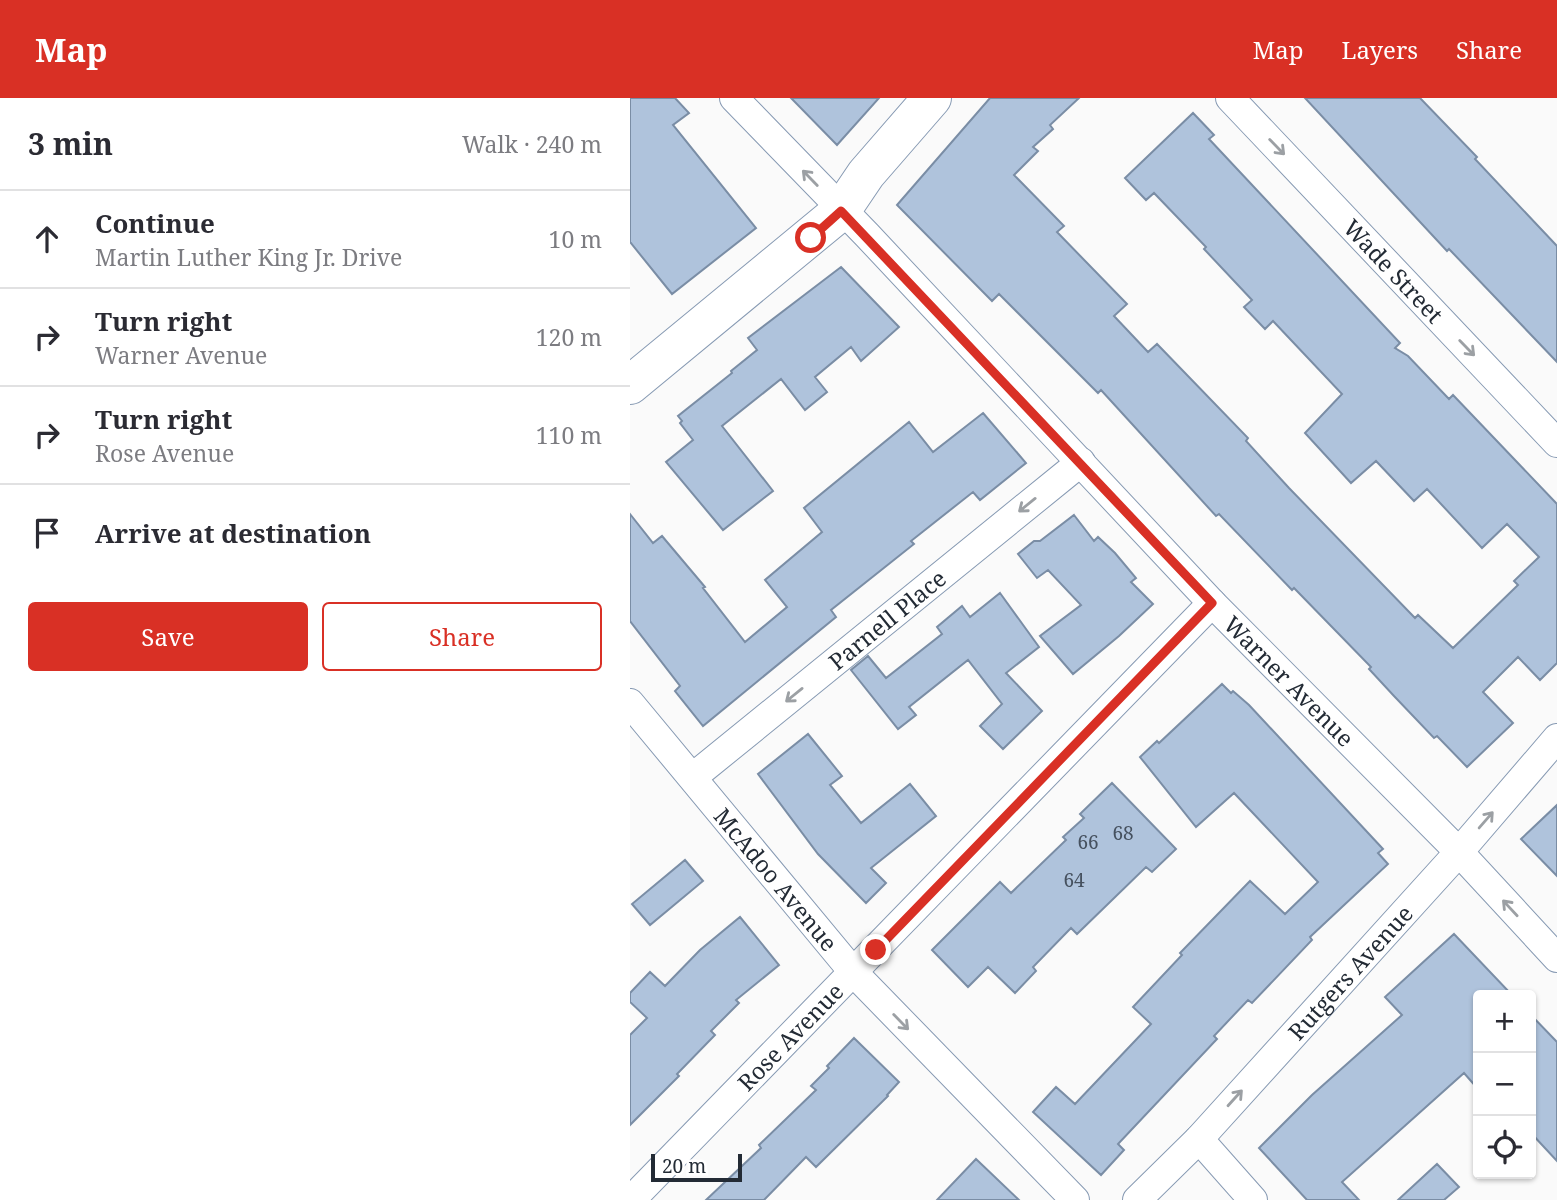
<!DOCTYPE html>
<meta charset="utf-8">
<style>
body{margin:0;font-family:"Noto Serif",serif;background:#f7f7f7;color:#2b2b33}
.controls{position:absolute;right:21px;bottom:21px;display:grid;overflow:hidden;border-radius:7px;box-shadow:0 2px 5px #0004}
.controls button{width:63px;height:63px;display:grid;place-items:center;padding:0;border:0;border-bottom:2px solid #e1e1e2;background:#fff;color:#2b2b33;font:35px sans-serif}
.scale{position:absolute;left:21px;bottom:18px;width:91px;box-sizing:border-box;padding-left:7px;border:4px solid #232b35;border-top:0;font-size:19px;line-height:24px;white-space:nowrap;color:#232b35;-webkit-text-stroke:5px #fff;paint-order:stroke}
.stop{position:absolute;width:21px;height:21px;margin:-16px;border:5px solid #d93025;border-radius:50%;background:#fff}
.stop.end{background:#d93025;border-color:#fff;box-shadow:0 2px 7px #0008}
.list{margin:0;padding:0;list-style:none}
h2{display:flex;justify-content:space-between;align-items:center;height:91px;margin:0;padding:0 28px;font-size:30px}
h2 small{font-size:23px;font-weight:400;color:#7c7c81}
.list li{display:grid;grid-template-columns:46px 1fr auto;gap:21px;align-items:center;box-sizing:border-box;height:98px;padding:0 28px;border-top:2px solid #e1e1e2}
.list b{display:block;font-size:26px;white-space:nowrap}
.list p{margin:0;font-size:23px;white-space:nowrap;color:#7c7c81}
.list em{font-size:23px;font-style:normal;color:#7c7c81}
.actions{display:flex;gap:14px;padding:21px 28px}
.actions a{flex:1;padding:16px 0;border:2px solid #d93025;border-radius:7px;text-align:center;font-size:24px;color:#d93025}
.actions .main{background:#d93025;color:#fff}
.icon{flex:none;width:38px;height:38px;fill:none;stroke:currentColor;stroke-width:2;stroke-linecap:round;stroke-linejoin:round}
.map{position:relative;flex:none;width:927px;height:1102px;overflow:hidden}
header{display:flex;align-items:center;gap:42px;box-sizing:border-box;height:98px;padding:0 35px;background:#d93025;color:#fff}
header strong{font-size:33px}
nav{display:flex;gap:38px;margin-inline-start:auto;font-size:24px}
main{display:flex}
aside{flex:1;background:#fff}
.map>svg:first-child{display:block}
</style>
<header>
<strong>Map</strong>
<nav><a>Map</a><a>Layers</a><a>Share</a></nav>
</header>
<main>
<aside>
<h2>3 min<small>Walk · 240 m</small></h2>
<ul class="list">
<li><svg class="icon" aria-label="ahead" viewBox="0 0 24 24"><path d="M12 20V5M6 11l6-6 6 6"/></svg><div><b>Continue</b><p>Martin Luther King Jr. Drive</p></div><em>10 m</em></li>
<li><svg class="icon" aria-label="right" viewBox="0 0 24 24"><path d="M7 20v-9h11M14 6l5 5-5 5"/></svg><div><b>Turn right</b><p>Warner Avenue</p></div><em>120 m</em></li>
<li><svg class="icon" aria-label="right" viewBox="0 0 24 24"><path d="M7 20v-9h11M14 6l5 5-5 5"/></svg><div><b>Turn right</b><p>Rose Avenue</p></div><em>110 m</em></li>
<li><svg class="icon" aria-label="arrive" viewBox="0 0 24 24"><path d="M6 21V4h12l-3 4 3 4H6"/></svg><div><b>Arrive at destination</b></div></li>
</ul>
<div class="actions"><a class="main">Save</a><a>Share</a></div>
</aside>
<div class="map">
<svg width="927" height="1102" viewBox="0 0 927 1102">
<rect width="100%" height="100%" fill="#fafafa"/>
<!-- building -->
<path fill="#afc3dc" stroke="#7a8da5" stroke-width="2" d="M0 0H45L59 15 43 27 126 130 42 196 0 144Z
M161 0H249L207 47Z
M360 0H449L420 27 423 31 403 49 408 53 384 77 434 128 427 134 497 206 484 218 518 254 527 246 618 340 616 343 659 390 785 520 788 517 823 550 888 487 884 483 909 459 877 426 852 450 797 391 784 403 746 363 721 385 675 335 712 296 643 223 635 231 614 209 622 202 574 151 576 149 524 95 516 102 495 80 563 15 584 37 579 41 770 245 765 250 778 258 819 301 823 297 927 406V565L910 582 888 559 853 594 883 625 837 669 807 638 804 640 764 598 739 571 741 569 664 490 662 492 589 416 586 418 471 292 468 295 369 196 362 203 267 107Z
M675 0H790L847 59 845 61 927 148V264L819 151 817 153Z
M211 169 269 229 231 263 221 249 185 279 197 294 175 312 151 281 92 328 143 393 93 432 36 364 63 342 50 325 52 323 48 318 102 275 101 273 127 252 118 240Z
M353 315 396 365 350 402 343 394 281 443 284 446 201 512 206 519 73 628 45 593 50 588 0 523V416L23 445 32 438 75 489 73 490 115 544 157 509 135 482 192 434 174 410 279 324 303 354Z
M444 417 464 443 468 439 485 455 506 480 501 484 523 506 489 538 443 576 410 538 451 507 418 472 407 480 388 456 404 443H410Z
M370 495 409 549 376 575 412 613 373 651 350 628 372 606 338 562 279 609 286 617 268 631 221 572 238 558 256 580 312 536 307 529 332 508 340 519Z
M592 586 601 595 603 593 619 607 753 751 748 755 758 766 680 839 682 842 622 905 618 902 584 938 587 941 488 1046 494 1052 471 1077 403 1014 426 989 445 1006 521 926 503 909 552 857 550 855 620 783 655 816 688 784 604 695 566 729 510 659 527 643 529 645Z
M178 636 212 678 200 687 231 725 280 686 306 718 241 770 256 785 236 805 188 756 128 676Z
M482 685 546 751 522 774 516 769 447 836 441 830 403 869 406 873 385 895 358 869 338 889 302 852 370 784 381 795 436 742 433 739 454 720 450 716Z
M927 707V778L891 741Z
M55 762 73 783 20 827 2 806Z
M110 819 149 867 106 902 109 905 81 933 85 937 47 976 49 978 0 1027V937L17 920 0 904V895L20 874 35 888 70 852Z
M824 836 882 897H848V991L834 975 712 1084 729 1102H677L629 1050 682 997 772 917 755 899Z
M901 917 927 944V1063L901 1035Z
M224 940 269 984 257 997 258 998 186 1069 176 1059 134 1102H76L131 1050 129 1047 186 992 181 988 199 970 197 968Z
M346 1061 389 1102H307Z
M807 1066 829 1089 814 1102H768Z"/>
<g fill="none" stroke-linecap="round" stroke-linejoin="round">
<!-- street casing -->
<g stroke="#879ab3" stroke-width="30">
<g id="street">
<path id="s1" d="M104 0 237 137 582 505 829 754 927 860"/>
<path id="s2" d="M600 0 927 345"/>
<path id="s3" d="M0 605 224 875 445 1102"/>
<path id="s4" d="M63 679 451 364"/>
<path d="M569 1041 623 1102"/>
<path id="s5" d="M1 1102 582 505"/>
<path id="s6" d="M507 1102 569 1041 829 754 927 640"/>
</g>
</g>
<!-- secondary casing -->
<g stroke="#879ab3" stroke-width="40">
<path id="secondary" d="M0 287 211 113 236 76 302 0"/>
</g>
<!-- street -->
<use href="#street" stroke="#fff" stroke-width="28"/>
<!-- secondary -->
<use href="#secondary" stroke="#fff" stroke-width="38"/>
</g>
<!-- one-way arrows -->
<defs><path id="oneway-shaft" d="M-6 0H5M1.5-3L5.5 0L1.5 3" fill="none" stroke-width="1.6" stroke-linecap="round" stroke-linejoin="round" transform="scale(1.75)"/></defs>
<g stroke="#9ca0a4">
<use href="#oneway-shaft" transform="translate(647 49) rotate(46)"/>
<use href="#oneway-shaft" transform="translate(180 80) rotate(-134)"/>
<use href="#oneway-shaft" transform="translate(837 250) rotate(46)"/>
<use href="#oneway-shaft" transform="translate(397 407) rotate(141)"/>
<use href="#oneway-shaft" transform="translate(164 597) rotate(141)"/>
<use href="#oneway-shaft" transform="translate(856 722) rotate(-49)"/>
<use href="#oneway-shaft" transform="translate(880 810) rotate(-133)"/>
<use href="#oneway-shaft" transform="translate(271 924) rotate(46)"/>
<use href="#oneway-shaft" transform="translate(605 1000) rotate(-48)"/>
</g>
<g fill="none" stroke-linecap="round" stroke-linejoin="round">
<!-- route -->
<path stroke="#d93025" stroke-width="9" d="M181 140 211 113 582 505 246 852"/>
</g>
<g text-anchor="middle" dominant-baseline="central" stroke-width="6" stroke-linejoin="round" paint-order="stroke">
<!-- number labels -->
<g font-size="19" fill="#46515f">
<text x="493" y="735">68</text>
<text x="458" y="744">66</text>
<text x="444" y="782">64</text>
</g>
<!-- street labels -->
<g font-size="23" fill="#232b35" stroke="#fff">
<text stroke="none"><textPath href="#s2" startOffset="238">Wade Street</textPath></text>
<text stroke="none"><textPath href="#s4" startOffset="250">Parnell Place</textPath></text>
<text stroke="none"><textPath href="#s1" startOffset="805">Warner Avenue</textPath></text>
<text stroke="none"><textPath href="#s3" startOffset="229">McAdoo Avenue</textPath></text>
<text stroke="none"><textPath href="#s6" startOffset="312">Rutgers Avenue</textPath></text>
<text stroke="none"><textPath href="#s5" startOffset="228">Rose Avenue</textPath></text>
</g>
</g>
</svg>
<div class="controls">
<button>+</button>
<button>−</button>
<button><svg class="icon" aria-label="locate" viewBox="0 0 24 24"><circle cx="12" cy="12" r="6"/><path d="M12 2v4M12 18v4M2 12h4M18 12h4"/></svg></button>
</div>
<div class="scale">20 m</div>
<div class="stop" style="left:181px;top:140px"></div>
<div class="stop end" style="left:246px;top:852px"></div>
</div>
</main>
